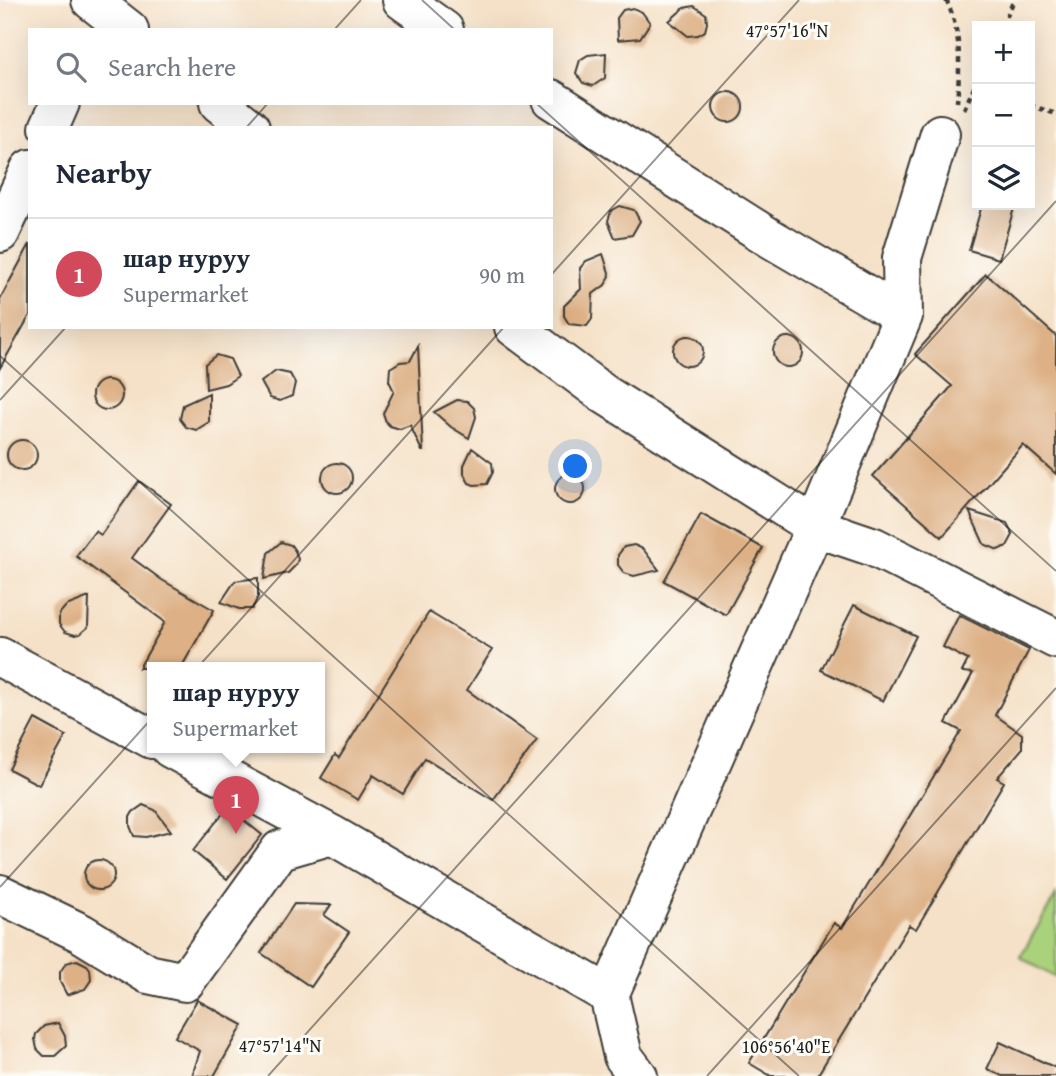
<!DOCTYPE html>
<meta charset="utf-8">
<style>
body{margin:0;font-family:"Gentium Book Plus",serif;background:#f2f2f3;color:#1f2937}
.controls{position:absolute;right:21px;top:21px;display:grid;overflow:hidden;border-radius:0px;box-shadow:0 7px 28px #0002}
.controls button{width:63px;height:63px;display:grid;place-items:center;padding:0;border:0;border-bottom:2px solid #e0e1e3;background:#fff;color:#1f2937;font:35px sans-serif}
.you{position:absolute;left:576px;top:467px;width:24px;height:24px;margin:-18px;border:5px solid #fff;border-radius:50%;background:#1a73e8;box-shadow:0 0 0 10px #1a73e833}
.badge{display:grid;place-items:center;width:46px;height:46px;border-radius:50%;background:#d1495b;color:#fff;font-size:23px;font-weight:700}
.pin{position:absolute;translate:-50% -58px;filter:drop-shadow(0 2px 4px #0008)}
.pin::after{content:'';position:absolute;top:37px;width:24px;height:21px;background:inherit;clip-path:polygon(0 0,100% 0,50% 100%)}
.popup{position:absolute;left:147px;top:662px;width:178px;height:91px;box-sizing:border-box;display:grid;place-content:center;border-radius:0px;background:#fff;filter:drop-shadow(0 2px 5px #0005);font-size:23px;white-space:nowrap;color:#747a83}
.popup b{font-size:26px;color:#1f2937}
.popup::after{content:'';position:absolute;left:50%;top:100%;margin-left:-14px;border:14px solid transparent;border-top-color:#fff}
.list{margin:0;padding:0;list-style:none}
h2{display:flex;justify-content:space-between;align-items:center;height:91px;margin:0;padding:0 28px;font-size:30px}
h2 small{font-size:23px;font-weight:400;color:#747a83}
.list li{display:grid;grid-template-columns:46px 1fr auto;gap:21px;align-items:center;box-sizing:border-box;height:112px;padding:0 28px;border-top:2px solid #e0e1e3}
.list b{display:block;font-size:26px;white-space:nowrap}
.list p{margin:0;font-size:23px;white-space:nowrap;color:#747a83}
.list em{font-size:23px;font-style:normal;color:#747a83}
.icon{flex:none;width:38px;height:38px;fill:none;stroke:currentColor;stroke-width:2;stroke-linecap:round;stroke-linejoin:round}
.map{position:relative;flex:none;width:1056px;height:1076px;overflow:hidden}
.search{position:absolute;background:#fff;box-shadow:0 7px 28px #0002;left:28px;top:28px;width:525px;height:77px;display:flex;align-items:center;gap:18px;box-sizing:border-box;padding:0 24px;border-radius:0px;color:#747a83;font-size:26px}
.panel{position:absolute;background:#fff;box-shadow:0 7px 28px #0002;left:28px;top:126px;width:525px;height:203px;border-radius:0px}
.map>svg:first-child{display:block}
</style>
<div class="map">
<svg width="1056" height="1076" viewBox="0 0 1056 1076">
<rect width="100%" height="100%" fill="#fdfcf7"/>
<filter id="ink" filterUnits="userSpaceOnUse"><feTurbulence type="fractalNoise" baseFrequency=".0143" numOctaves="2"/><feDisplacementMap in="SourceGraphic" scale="14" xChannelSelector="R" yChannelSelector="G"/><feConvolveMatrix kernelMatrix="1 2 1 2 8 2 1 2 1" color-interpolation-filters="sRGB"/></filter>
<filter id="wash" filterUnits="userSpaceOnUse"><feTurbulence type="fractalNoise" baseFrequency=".00686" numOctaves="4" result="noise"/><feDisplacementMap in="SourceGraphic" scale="28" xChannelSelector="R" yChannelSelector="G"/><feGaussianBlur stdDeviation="1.57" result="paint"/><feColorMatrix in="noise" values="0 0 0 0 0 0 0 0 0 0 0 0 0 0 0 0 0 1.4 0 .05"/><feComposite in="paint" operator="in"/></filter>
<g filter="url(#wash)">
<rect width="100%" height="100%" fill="#f5e1c7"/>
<!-- green -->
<path fill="#aad27c" stroke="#63774c" stroke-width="2" d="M1056 895V978L1020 957Z"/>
<g id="blocks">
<!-- building -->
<path fill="#ddb085" d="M694 6 706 14 707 23 705 31 698 35 688 36 669 21 684 8Z
M633 8 642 12 650 23 640 38 618 40 617 18 623 10Z
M606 53 605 78 593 86 583 83 576 73 580 60 588 55Z
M713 107a15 15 0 1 1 30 0a15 15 0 1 1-30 0Z
M982 205H1015L999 259 969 250Z
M620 206 634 210 640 221 632 235 615 238 608 221 611 211Z
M30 244V315L0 368V299Z
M603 254 610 276 605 285 593 294 592 319 587 326 569 324 564 316V306L581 289 580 268 586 261Z
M986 274 1056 336V474L1023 445 942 537 873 476 952 386 915 354Z
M673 351a15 15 0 1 1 30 0a15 15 0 1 1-30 0Z
M773 352a15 15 0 1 1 30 0a15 15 0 1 1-30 0Z
M418 346 423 451H422L410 425 400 429 390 426 386 422 383 413 394 391 389 381 390 368 400 362 410 361Z
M216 355 230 359 238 376 226 384 206 389 205 364Z
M276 371 290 374 295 383 292 396 280 401 270 398 261 382Z
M92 395a15 15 0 1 1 30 0a15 15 0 1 1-30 0Z
M209 393V422L196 430 186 427 180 419 183 405Z
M457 400 467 401 474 408 476 417 469 438 451 427 434 412Z
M7 455a15 15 0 1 1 30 0a15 15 0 1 1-30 0Z
M472 448 492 463 493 472 487 484 474 485 469 483 464 474V465Z
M322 478a15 15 0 1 1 30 0a15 15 0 1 1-30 0Z
M555 489a15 15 0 1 1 30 0a15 15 0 1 1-30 0Z
M139 481 171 504 132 558 162 580 214 610 181 668H139L165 622 76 556 95 531 101 535Z
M969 511 1007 523 1013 535 1007 546 998 550 984 544Z
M701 514 763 548 726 615 664 581Z
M281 542 291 545 295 551 298 559 296 565 288 573 264 579 268 553Z
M634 545 643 549 659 570 634 576 624 573 618 565V555L624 547Z
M258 578V597L252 609H239L221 602 235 581Z
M89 597 88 627 80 634 75 635 65 632 59 624V614L66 606Z
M854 605 916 636 883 701 821 670Z
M429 612 492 650 467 690 537 740 493 800 425 758 403 794 373 775 358 800 321 778 335 755 339 758Z
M959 615 1029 650 995 715 1022 734V749L997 778 1004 782 916 929 909 925 817 1076H771L749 1063 834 923 842 928 961 731 946 723 973 673 962 672 968 660 943 647Z
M35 719 66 736 39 785 9 769Z
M143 805 155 810 171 831 146 837 134 836 130 826V817L133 812Z
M228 807 262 835 227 879 193 851Z
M84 875a15 15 0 1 1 30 0a15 15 0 1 1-30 0Z
M294 904 331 905 324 915 349 932 311 987 261 953Z
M77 960 87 965 90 969 91 980 85 989 67 995 60 982V972L66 963Z
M197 1000 243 1025 214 1076H192L200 1051 175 1037Z
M58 1023 65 1036 66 1046 55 1056H44L37 1049 35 1039 36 1034 44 1026Z
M1000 1042 1056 1068V1076H1002L987 1069Z"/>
</g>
</g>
<g filter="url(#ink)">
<use href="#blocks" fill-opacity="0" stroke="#3d3a36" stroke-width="2"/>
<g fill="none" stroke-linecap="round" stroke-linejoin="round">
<!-- minor casing -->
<g stroke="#3d3a36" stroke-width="42">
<path id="minor" d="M91 0 129 30
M402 0 444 30
M551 99 770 238 903 316
M219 103 250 128
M49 128 60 103
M0 233 30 169
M514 327 604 394 815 527 874 547 1056 639
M0 657 152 739
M170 748 332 835 609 995
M0 894 81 933 148 974 185 982 280 850 332 835
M638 1076 623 1056 609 995 815 527 903 316 902 258 940 134"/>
</g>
<!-- path -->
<path stroke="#3d3a36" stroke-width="4.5" stroke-dasharray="5 5" stroke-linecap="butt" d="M946 0C962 32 960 67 957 102
M1002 26 1014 0
M1030 105 1056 114
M964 109 977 81"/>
<!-- minor -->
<use href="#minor" stroke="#fff" stroke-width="38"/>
</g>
</g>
<!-- ticks -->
<path fill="none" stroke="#1c1c1c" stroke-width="2" stroke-opacity="0.45" d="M422 0 455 30M334 30 361 0M536 103 1056 571M246 128 268 103M551 275 799 0M0 356 799 1076M0 400 66 327M0 887 504 327M268 1076 1056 201M707 1076 1056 688"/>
<g font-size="18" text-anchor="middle" fill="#1c1c1c" stroke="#fdfcf7" stroke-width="6" stroke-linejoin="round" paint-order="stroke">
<text x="787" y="37">47°57'16"N</text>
<text x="280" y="1052">47°57'14"N</text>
<text x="786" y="1053">106°56'40"E</text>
</g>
</svg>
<div class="controls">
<button>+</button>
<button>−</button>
<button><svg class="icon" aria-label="layers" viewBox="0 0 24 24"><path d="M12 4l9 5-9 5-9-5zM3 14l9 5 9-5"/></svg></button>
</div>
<div class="you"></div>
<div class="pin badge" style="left:236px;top:834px">1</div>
<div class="popup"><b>шар нуруу</b>Supermarket</div>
<div class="search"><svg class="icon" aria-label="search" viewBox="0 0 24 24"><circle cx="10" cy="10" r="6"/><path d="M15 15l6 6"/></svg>Search here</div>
<section class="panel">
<h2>Nearby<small></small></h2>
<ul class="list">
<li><span class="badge">1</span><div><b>шар нуруу</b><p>Supermarket</p></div><em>90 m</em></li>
</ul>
</section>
</div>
